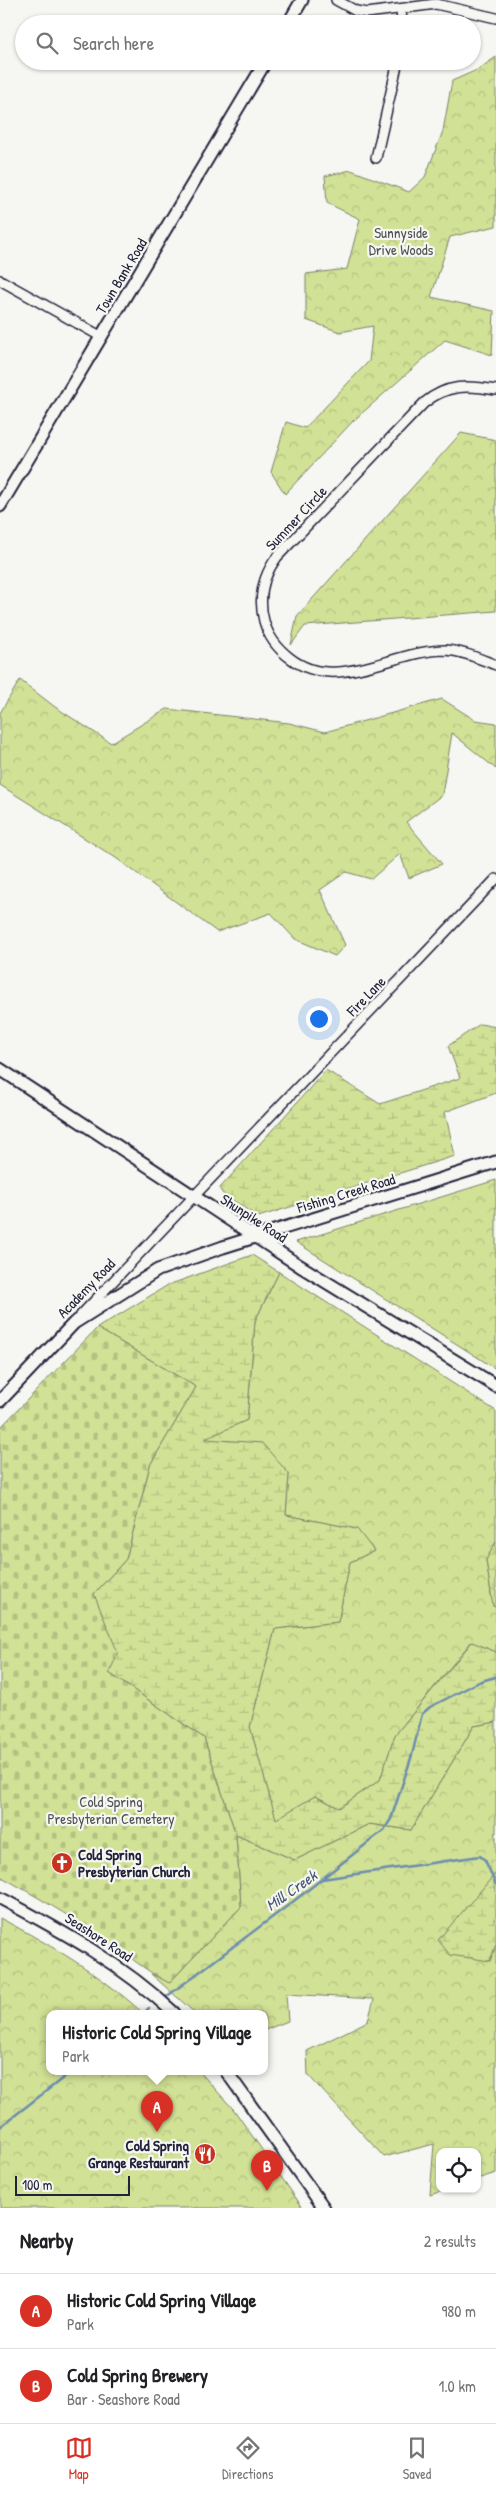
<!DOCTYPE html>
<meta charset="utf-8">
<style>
body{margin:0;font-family:"Patrick Hand",sans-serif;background:#f6f6f6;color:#202124}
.controls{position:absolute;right:15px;bottom:15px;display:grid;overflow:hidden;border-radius:10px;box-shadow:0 1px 4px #0004}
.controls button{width:45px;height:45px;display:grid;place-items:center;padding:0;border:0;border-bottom:1px solid #e0e0e0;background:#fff;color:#202124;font:25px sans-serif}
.scale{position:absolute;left:15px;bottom:12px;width:115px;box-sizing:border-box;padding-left:5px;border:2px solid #22223b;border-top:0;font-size:14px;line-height:18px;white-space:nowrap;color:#22223b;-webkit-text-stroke:4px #f6f6f2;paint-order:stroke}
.you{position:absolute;left:318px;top:1018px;width:18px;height:18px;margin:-12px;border:4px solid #fff;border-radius:50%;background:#1a73e8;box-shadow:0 0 0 8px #1a73e833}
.badge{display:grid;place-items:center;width:32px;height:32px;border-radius:50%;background:#d93025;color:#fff;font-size:16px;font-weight:700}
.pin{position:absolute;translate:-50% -41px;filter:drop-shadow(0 1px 2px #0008)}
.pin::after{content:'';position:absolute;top:26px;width:18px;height:15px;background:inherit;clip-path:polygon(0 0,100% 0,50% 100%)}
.popup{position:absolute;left:46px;top:2010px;width:222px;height:65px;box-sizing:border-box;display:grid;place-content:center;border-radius:10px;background:#fff;filter:drop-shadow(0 1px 4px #0005);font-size:16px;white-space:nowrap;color:#757577}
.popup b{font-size:19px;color:#202124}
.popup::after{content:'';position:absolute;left:50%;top:100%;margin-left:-10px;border:10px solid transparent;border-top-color:#fff}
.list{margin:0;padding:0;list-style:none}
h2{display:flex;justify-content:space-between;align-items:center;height:65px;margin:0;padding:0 20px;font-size:21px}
h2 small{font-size:16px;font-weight:400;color:#757577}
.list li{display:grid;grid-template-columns:32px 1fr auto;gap:15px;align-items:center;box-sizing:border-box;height:75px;padding:0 20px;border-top:1px solid #e0e0e0}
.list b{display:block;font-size:19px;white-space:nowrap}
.list p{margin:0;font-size:16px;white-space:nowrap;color:#757577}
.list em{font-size:16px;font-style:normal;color:#757577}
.icon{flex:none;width:28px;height:28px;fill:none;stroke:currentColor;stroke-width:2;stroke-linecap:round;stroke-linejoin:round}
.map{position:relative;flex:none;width:496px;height:2208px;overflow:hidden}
.search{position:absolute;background:#fff;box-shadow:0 1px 4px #0004;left:15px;right:15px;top:15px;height:55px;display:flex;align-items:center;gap:12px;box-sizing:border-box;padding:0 18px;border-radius:28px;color:#757577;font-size:19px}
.sheet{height:215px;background:#fff}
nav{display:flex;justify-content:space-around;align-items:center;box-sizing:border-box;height:70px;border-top:1px solid #e0e0e0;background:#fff;font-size:14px;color:#757577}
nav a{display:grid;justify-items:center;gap:2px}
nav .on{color:#d93025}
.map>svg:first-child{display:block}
</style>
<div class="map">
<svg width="496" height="2208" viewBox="0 0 496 2208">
<defs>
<pattern id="forest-crowns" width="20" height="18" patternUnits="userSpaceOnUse" patternTransform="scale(1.25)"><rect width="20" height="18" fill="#d1e195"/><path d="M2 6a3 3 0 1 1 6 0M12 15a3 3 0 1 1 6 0" fill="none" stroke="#b3c181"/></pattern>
<pattern id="wetland-marsh" width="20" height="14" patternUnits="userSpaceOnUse" patternTransform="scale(1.25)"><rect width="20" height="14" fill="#d1e195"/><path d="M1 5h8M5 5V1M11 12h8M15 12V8" fill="none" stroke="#b3c181"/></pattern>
<pattern id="cemetery-stones" width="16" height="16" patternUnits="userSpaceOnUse" patternTransform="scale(1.25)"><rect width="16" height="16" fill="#d1e195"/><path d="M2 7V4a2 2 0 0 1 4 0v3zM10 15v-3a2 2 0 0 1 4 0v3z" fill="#b3c181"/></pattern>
</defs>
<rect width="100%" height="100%" fill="#f6f6f2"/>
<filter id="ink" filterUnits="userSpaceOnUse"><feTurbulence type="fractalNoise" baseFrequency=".02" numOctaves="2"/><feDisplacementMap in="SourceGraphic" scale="10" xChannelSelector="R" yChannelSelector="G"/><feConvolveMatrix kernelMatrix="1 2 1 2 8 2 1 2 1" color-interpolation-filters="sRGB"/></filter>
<g filter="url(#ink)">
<!-- forest -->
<path fill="url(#forest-crowns)" stroke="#7a8268" d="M496 57V226L450 237 431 297 494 311 492 355 445 340 353 421 285 494 271 472 286 422 305 428 369 361 373 326 340 332 306 320V274L347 269 360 219 327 203 325 176 351 170 409 192 425 177 443 131 452 81 479 69Z
M461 433 496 440V611L305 626 291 645 297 616Z
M20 680 55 707 111 743 167 709 289 723 325 732 442 699 475 720 496 723V769L452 733 442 795 406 822 442 864 409 878 400 854 371 879 346 872 320 890 345 945 335 956 295 939 271 913 217 932 116 858 0 785V713Z
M496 1180V1369L296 1242Z
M279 1272 496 1411V1542L486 1560 493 1606 496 1607V1652L471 1642 395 1735 380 1780 339 1808 315 1796 276 1820 250 1727 275 1629 338 1622 350 1562 374 1551 356 1529 286 1515 289 1474 203 1439 247 1420 255 1321Z
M496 1722V1833L494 1834 496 1837V1873L439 1940 490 1961 496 1944V2173L477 2179V2152H440V2189H448L430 2195 434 2144 384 2157 308 2075 307 2051 368 2021 374 1999 286 1994 288 2021 265 2030 264 2013H195L151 1974 170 1982 241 1907 236 1835 295 1860 369 1824 411 1830 474 1726Z
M0 1918C54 1947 97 1972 143 2013H49V2071H199L234 2110 303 2208H0Z"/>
<!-- wetland -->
<path fill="url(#wetland-marsh)" stroke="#7a8268" d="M480 1024 496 1027V1093L445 1112 455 1156 258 1217 222 1193 220 1188 326 1070 380 1104 460 1078 448 1046Z
M252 1255 279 1272 255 1321 247 1420 205 1439 262 1443 289 1474 286 1515 357 1529 374 1551 350 1562 338 1622 275 1629 250 1727 276 1819 315 1796 339 1808 380 1780 395 1735 472 1642 496 1652V1722L474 1726 411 1830 369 1824 295 1860 236 1835 204 1738 109 1673 94 1594 126 1559 150 1465 196 1387 97 1328 168 1285Z
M496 1542V1607L493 1606 486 1560Z
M496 1873V1944L490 1961 450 1955 438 1940Z"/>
<!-- cemetery -->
<path fill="url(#cemetery-stones)" stroke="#7a8268" d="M97 1328 196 1387 150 1465 126 1559 94 1594 118 1653 109 1673 204 1738 236 1835 241 1907 169 1983C144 1970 123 1951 99 1936 67 1914 34 1895 0 1876V1428Z"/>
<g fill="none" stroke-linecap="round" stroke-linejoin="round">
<!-- stream -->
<path stroke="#6c8daf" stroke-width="2.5" d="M322 1879 480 1856 485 1860 496 1885
M166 1997 290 1904 384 1830 391 1819 412 1755 422 1714 430 1707 481 1681 496 1677
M144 2013 149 2008
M0 2127 72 2071"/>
<!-- street casing -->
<g stroke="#22223b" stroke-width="12">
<path id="street" d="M336 0 356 11 367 13 436 4 496 18
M401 9 402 24
M376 158 398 61
M0 280 102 337
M496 390C468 385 447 384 424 403L277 557C263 576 258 598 264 621 268 636 278 649 290 658 336 694 394 650 445 650 463 651 480 659 496 665
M81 1315 496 879"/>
</g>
<!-- secondary casing -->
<g stroke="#22223b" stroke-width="15">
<path id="secondary" d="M288 24 302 0
M0 506 266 61
M0 1069 300 1266 496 1386
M0 1401 74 1323 158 1270 223 1247 496 1162
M0 1898C62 1931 122 1964 174 2013
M226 2071 324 2208"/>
</g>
<!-- street -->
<use href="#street" stroke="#f6f6f2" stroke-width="9"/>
<!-- secondary -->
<use href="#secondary" stroke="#f6f6f2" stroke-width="11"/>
</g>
</g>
<!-- icons -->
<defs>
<g id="church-disc" transform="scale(1.125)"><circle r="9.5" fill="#c8321e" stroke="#f6f6f2"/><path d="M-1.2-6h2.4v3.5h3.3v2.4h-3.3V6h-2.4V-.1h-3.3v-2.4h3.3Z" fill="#fff"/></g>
<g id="restaurant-disc" transform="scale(1.125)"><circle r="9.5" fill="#c8321e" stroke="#f6f6f2"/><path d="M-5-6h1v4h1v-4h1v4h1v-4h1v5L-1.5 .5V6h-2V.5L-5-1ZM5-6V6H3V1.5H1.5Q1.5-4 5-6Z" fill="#fff"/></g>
</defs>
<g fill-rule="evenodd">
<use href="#church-disc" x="62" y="1863"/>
<use href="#restaurant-disc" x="205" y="2154"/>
</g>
<g text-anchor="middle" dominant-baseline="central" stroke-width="4.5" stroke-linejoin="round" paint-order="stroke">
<!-- park labels -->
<g font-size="15" fill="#4e5252" stroke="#f6f6f2">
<text x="401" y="232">Sunnyside<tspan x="401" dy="17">Drive Woods</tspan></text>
<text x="111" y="1801">Cold Spring<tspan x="111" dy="17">Presbyterian Cemetery</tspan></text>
</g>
<!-- street labels -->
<g font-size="15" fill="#22223b" stroke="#f6f6f2">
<text transform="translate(121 276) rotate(-59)">Town Bank Road</text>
<text transform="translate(296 518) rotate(-47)">Summer Circle</text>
<text transform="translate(366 996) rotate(-46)">Fire Lane</text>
<text transform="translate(346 1193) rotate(-17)">Fishing Creek Road</text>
<text transform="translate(254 1218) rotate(33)">Shunpike Road</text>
<text transform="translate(86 1288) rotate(-46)">Academy Road</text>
<text transform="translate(99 1937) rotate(33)">Seashore Road</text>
</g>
<!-- poi labels -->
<g font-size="15" font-weight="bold" fill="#22223b" stroke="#f6f6f2" text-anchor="start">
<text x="78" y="1854">Cold Spring<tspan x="78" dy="17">Presbyterian Church</tspan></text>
<text x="189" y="2145" text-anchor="end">Cold Spring<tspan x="189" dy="17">Grange Restaurant</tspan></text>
</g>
<!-- water labels -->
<g font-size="16" font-style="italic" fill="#475875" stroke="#f6f6f2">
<text transform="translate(291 1890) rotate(-35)">Mill Creek</text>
</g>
</g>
</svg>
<div class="controls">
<button><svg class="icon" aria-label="locate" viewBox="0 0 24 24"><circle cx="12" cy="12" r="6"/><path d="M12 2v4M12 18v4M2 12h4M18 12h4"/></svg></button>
</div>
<div class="scale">100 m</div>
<div class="you"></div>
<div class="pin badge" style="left:157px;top:2132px">A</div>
<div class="popup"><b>Historic Cold Spring Village</b>Park</div>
<div class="pin badge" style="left:267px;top:2191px">B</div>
<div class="search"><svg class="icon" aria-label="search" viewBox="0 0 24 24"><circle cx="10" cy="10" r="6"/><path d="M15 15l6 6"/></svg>Search here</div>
</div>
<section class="sheet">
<h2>Nearby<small>2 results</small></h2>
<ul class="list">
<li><span class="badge">A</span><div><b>Historic Cold Spring Village</b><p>Park</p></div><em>980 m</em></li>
<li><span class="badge">B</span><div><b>Cold Spring Brewery</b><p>Bar · Seashore Road</p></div><em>1.0 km</em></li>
</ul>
</section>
<nav>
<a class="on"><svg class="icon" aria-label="map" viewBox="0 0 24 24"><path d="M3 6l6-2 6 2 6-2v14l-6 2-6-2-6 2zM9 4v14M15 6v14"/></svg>Map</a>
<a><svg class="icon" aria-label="directions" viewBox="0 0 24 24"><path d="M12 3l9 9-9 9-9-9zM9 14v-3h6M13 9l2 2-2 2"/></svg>Directions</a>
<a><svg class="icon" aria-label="saved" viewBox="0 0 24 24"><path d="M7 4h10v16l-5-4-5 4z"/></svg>Saved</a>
</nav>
